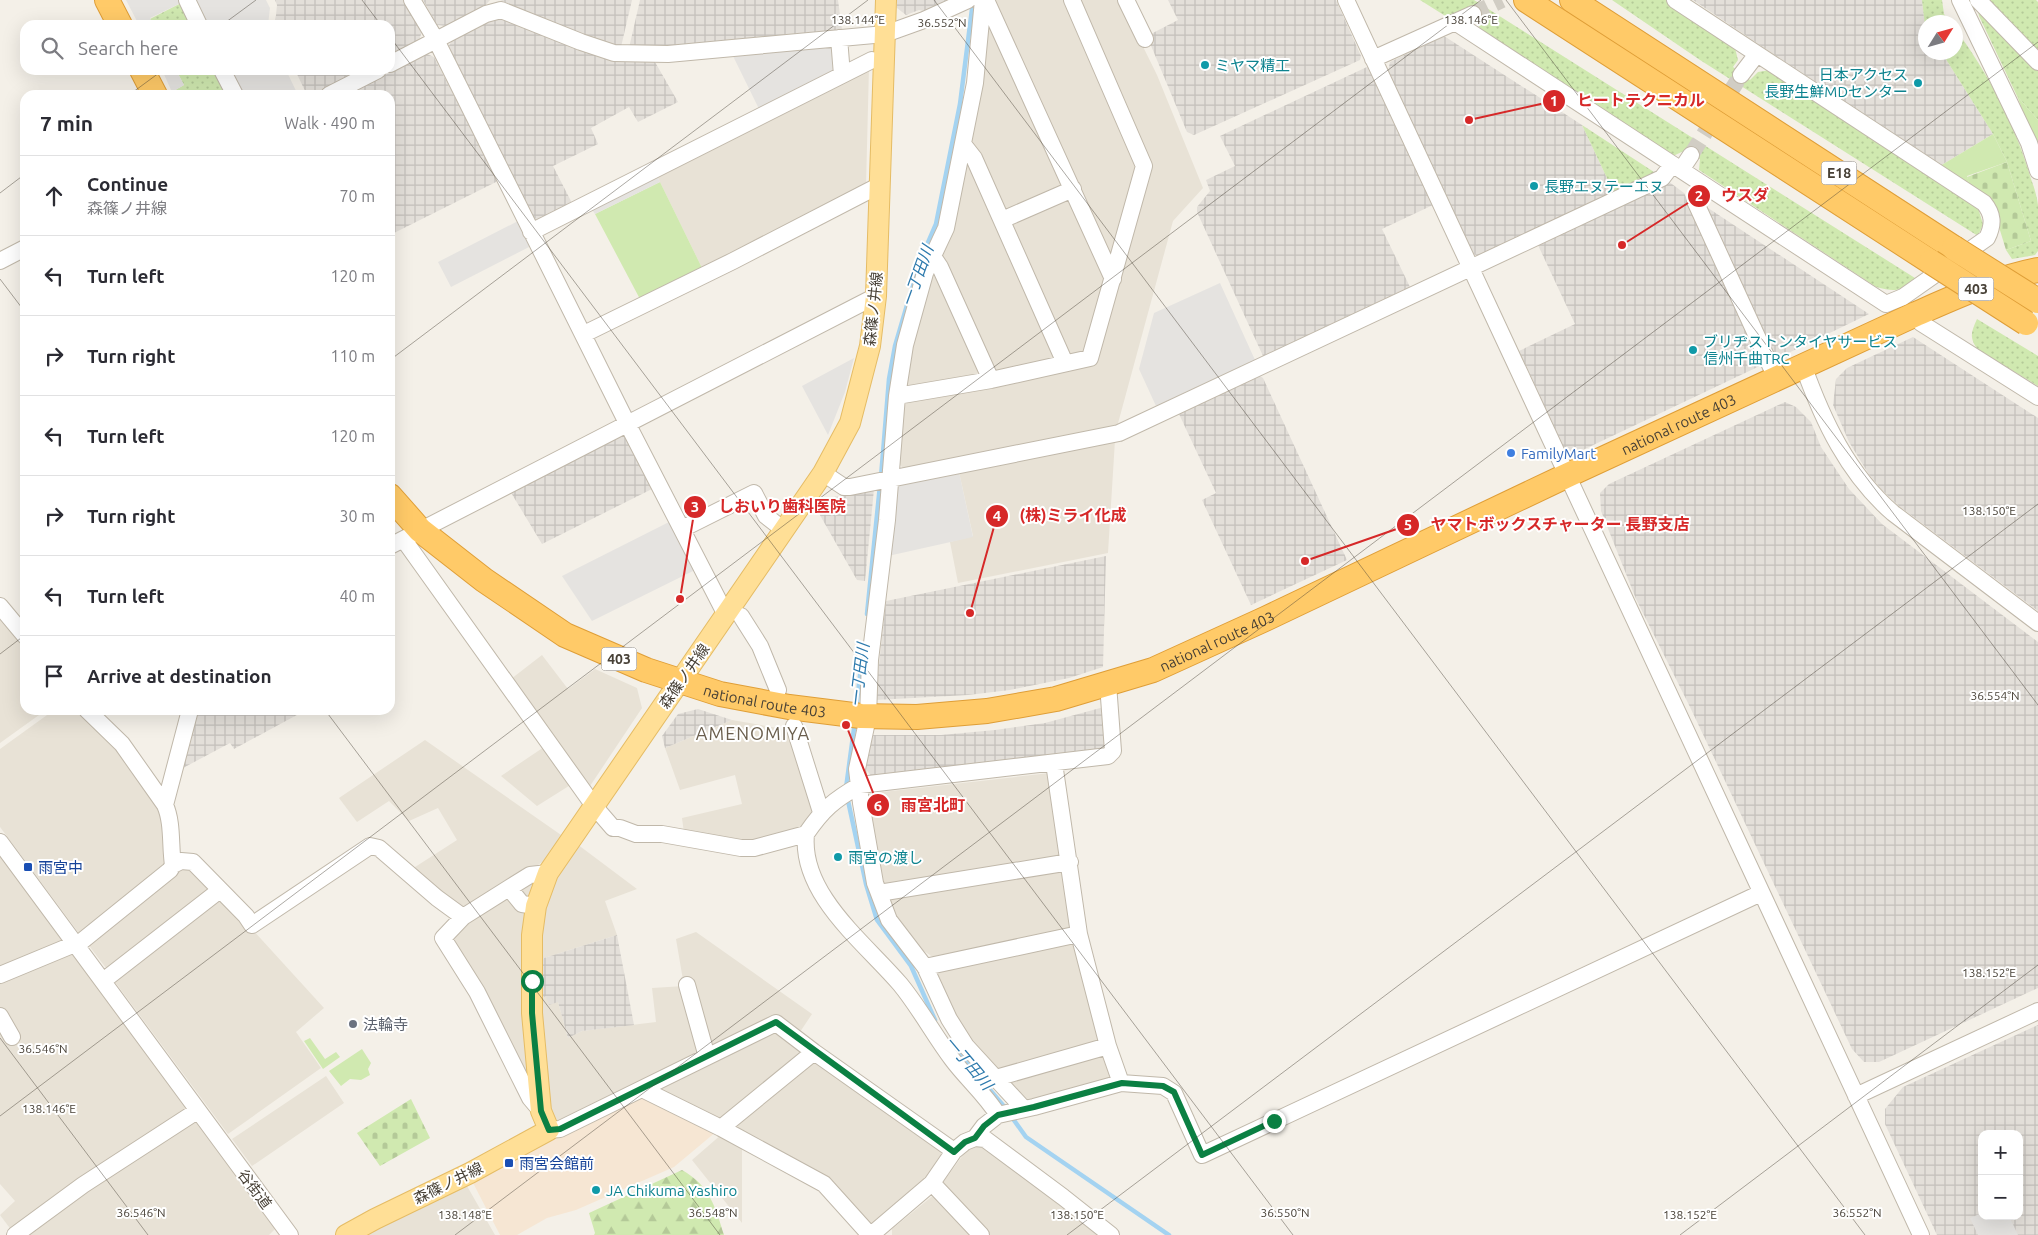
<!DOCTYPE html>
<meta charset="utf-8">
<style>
body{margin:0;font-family:Ubuntu,"Noto Sans JP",sans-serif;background:#f2f2f3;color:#2b2b33}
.controls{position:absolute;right:15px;bottom:15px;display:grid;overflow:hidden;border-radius:10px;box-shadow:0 5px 20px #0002}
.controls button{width:45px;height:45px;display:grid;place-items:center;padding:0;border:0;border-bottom:1px solid #e1e1e2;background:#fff;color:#2b2b33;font:25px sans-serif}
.compass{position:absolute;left:1918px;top:15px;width:45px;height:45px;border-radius:50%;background:#fff;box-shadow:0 5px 20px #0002;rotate:53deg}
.stop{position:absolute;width:15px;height:15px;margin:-11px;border:4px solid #0b8043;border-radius:50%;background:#fff}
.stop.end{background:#0b8043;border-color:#fff;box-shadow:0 1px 5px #0008}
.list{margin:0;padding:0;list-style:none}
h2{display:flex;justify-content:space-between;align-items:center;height:65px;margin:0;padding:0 20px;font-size:21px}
h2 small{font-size:16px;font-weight:400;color:#7c7c81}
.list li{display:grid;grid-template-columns:32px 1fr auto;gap:15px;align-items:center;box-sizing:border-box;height:80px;padding:0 20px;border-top:1px solid #e1e1e2}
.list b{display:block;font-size:19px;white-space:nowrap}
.list p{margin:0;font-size:16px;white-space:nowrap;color:#7c7c81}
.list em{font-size:16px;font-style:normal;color:#7c7c81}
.icon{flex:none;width:28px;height:28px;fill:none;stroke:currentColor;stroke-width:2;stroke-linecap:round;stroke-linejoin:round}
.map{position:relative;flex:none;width:2038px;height:1235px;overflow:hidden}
.search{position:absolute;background:#fff;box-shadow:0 5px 20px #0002;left:20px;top:20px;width:375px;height:55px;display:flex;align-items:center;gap:12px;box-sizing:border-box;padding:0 18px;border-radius:15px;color:#7c7c81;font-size:19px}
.panel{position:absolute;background:#fff;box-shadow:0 5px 20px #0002;left:20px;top:90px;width:375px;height:625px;border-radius:15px}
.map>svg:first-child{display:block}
</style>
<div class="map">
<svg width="2038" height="1235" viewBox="0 0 2038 1235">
<defs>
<pattern id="industrial-grid" width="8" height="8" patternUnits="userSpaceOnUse" patternTransform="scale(1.25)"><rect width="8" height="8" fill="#e3dfd9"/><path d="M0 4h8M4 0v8" fill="none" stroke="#c4c0bb"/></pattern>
<pattern id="grass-dots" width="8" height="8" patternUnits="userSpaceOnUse" patternTransform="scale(1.25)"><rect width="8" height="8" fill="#d0e9b0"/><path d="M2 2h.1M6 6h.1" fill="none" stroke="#b4c998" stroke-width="1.8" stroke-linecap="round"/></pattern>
<pattern id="forest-firs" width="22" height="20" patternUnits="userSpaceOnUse" patternTransform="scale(1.25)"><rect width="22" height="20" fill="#d0e9b0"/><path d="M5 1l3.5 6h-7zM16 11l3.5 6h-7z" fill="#b4c998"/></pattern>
<pattern id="cemetery-stones" width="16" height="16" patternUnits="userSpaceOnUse" patternTransform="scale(1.25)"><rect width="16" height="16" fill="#d0e9b0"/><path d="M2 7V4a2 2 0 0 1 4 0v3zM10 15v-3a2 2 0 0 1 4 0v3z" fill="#b4c998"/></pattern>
</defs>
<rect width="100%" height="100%" fill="#f4f0e8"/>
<!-- residential -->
<path fill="#e8e2d6" d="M992 0H1067L1140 169 1113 258 1108 260Z
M1080 0H1120L1157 75 1203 188 1173 221 1117 427 903 468 898 463 902 407 910 401 1097 364 1151 166Z
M987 22 1063 183 1062 188 1008 214 969 146Z
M869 67 866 186 703 270 657 176Z
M965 162 971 163 1055 361 992 372 940 252Z
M1065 197 1073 199 1106 278 1083 354 1066 356 1011 221Z
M930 274H936L979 369 977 375 910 387 905 383 911 345Z
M1115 440 1108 553 958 583 950 542 973 536 959 472Z
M0 612 25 643V710H46L0 743Z
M542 655 568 689 595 669 637 688 642 708 590 786 511 679Z
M54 710H79L94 727 118 748 165 817 166 866 81 936 0 827V749Z
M732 720 789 730 816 814 807 827 752 841 726 843 684 833 682 818 742 804 735 775 680 790 665 748Z
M425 740 564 837 549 858 465 910 412 869 457 840 438 808 409 821 389 801 357 822 339 798Z
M544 747 572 784 537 806 501 776Z
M1050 773 1063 858 882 887 865 794Z
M577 844 637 889 605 901 617 935 541 959V913L553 879Z
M0 853 67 944 0 973Z
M190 865 213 888 109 972 87 943 181 866Z
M1062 868 1074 925 1070 929 934 958 924 951 896 917 891 901 894 896Z
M540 878 534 1098 448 939 469 915Z
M221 895 324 1008 296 1032 321 1068 228 1134 112 978Z
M696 932 812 1014 798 1035 774 1016 702 1055 552 1125 539 1000 546 996 558 1002 568 1038 582 1031 656 1022 652 988 684 986 676 939Z
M1071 942 1077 946 1101 1039 1097 1043 1001 1071 995 1068 971 1042 936 979 940 970Z
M69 948 188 1108 12 1231 0 1215 15 1201 0 1184V978Z
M775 1031 807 1054 720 1124 649 1090Z
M1100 1053 1106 1057 1111 1073 1108 1081 1033 1103 1025 1100 1010 1084 1012 1078Z
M814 1059 946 1153 929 1180 871 1228 824 1177 734 1128Z
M326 1076 344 1103 252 1166 232 1139Z
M194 1117 275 1229 269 1235H22Z
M722 1134 742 1145V1223L692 1160Z
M982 1144 1102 1235H988L941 1185 969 1147Z
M463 1179 495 1235H361Z
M935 1194 973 1235H892V1229Z"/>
<!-- commercial -->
<path fill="#f6e6d3" d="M635 1096H651L717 1131 674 1167 576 1210 547 1218 517 1235H500L471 1179 581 1125Z"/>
<!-- industrial -->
<path fill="url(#industrial-grid)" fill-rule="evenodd" d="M275 0H403L422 31 419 41 390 56V25H275L277 5Z
M423 0H490L484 7 447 26 437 25Z
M500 0H632L621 47 571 30Z
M640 0H838L842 30 658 49 629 48Z
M897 0H950L926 12 919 10 906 15 897 8Z
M1168 0H1336L1361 56 1360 60 1194 135 1187 132 1147 36 1178 20Z
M1693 0H1922L1925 26 1926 52 1942 53 1993 134 1940 166Z
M498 19 508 20 655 62 678 102 638 122 629 107 591 128 598 144 553 166 573 205 544 221 533 218 448 47 453 39 486 21Z
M1444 36 1582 125 1614 193 1479 256 1473 254 1388 71 1390 62Z
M427 54 434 57 498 181 390 235V95H345Z
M1369 66 1433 205 1382 229 1410 287 1263 356 1197 212V207L1210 191 1206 180 1235 166 1220 136Z
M295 70H362L314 95H307Z
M1668 181 1684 193 1764 364 1568 457 1519 351 1575 324 1537 243Z
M1705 206 1869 314 1772 361Z
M1913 337 2038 418V611L1899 506 1882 490 1868 473 1849 442 1833 405 1836 379 1847 368Z
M1260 376 1263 378 1347 560 1251 605 1202 500 1216 493 1179 414Z
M1785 402 1796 407 1811 422 1821 447 1849 489 1882 524 2038 642V988L1879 1062H1864L1852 1049 1690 707 1636 599 1601 511 1600 493 1609 484Z
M626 431 654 488 542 544 510 491Z
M874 489 865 581 857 580 817 510 824 499Z
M1106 556 1103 667 1069 678 1010 690 968 695 875 700 886 601Z
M1104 707 1108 745 1104 751 873 778 864 767 870 735H941L995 730 1045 723Z
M698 709 732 720 665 748 662 736 678 714Z
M198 710H306L234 749 230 743 183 768Z
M617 935 634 1025 582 1031 568 1038 558 1002 549 1005 546 996 539 1000 541 959Z
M2038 1025V1235H1937L1885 1124V1109L1903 1087ZM1982 1134H2019V1216H1982Z"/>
<!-- grass -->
<path fill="url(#grass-dots)" d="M1420 0H1474L1915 278C1899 292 1896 292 1876 287L1699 170 1700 159 1686 150 1673 156 1484 34 1478 25 1484 18 1468 7 1447 17Z
M1612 0H1666L1735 48 1738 60 1733 67 1750 80 1758 72 1770 70 1978 208 1983 224 1978 236 1700 60Z
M1922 0H1942L1944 14 1950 22H1926L1925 26Z
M1984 0H2036L2038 2V54Z
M181 3 193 25H153L150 19Z
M1978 11 2038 68V120L2017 96 1979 16Z
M1956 30C1988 73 2016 126 2031 179 2034 187 2037 196 2038 205 2038 220 2038 236 2038 251L2035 255 2012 259 2006 250 2031 241 2007 162 1993 134 1942 53 1956 52Z
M176 70H216L229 95H174L172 92 184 85Z
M1582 125 1657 174 1614 193Z
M1977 319 2038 356V386L1978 350C1969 338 1971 332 1977 319Z"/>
<!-- forest -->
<path fill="url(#forest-firs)" d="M682 1170C710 1186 715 1206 724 1235H594L595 1233 589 1213Z"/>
<!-- cemetery -->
<path fill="url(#cemetery-stones)" d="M2007 162 2031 241 2006 250 1999 227 1970 186 1967 177Z
M411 1099 430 1138 380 1166 357 1133Z"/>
<!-- green -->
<path fill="#d0e9b0" d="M2017 96 2038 120V150Z
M1993 134 2007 162 1967 176 1970 186 1940 166Z
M660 182 703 270 641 301 595 214Z
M310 1038 325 1059 336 1052 340 1057 323 1069 304 1041Z
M362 1049 371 1063 368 1069 370 1075 361 1080 350 1079 341 1086 329 1071Z"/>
<!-- parking -->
<path fill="#e5e3e0" d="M126 0H180L181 3 150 18 153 25H139Z
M193 0H266L270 8 268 25H206Z
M826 45 832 50 833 73 760 111 733 56Z
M162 70H176L184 85 172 92Z
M229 70H286L298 95H241Z
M657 176 660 182 595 214 591 208Z
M518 221 531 246 451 287 438 262Z
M1220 283 1255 360 1156 406 1139 369 1154 313Z
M854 358 845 392 828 435 802 386Z
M959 472 973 537 888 556 894 487Z
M671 521 695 570 592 621 562 576Z
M1982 1213V1216H2009L2018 1235H1978L1970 1218Z"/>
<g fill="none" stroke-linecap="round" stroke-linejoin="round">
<!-- stream -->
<path stroke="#a4d3f1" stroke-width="4.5" d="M881 477 889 379 895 346 920 261 936 224 960 104 973 1
M867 614 880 485
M856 709 862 659
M846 788 855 721
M847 796 866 884 877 920 911 966 935 1020
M952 1045 1007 1110
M1011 1116 1026 1137 1169 1235"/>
<!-- minor-tunnel -->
<path stroke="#d1cdc4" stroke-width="16" stroke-dasharray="16 8" stroke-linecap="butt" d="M1473 14 1502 0
M1691 155 1741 75"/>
<!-- minor casing -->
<g stroke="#c0b8aa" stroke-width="18">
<path id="minor" d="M187 0 199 25
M412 0 436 40 628 425 726 615
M983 0 975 83 946 228 925 273 905 345 897 396 887 520 870 660 868 717 857 769 861 803 875 883 889 920 925 967 949 1019 966 1046 1024 1109
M986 0 1113 279
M1126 0 1145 39
M1346 0 1921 1235
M1960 0 2029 143 2038 171
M1978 0 2038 62
M1455 22 1886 304 1903 297 1987 238C1994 224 1993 214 1984 203L1675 0
M839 38 842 75
M1373 59 1473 14
M390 64 486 14 501 10 581 42 614 53 668 54 885 34 924 20 968 0
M222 70 235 95
M1741 75 1757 54
M329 95 378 70
M963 144 974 158 1065 363
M1681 170 1691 155
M1704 186 1695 201 1776 378
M1002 220 1073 189
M531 232 872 60
M932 255 940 267 991 380
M0 261 25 248
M1921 323 2038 397
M584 334 733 261 880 185
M1803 365C1823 421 1848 474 1893 513L2038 623
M897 396 991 380 1090 358 1144 166 1072 0
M823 473 844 487H850L1119 433 1662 178 1672 165
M682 529 754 493 766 516 784 530
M404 540 594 806 613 828H620L636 834H662L741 848H754L806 834C823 809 834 800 860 785L1108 756 1113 751 1108 684
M390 546 876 296
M0 606 25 636
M741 616 760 646 778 690
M794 726 821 812
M1054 763 1079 934 1108 1046 1121 1083
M165 805 190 710
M806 834C800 894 864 942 900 984 919 1007 934 1035 952 1059 966 1078 985 1094 998 1115
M0 842 290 1235
M173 865 181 861 193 862 246 916 252 925 370 846 379 848 437 898 463 917
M509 888 522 904 536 906
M879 893 1070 862
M925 967 1079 934
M0 975 82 941 170 870 173 865C170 846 173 823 165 805L122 744 87 710
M103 981 220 890
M687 985 707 1057
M0 1016 12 1037
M996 1078 1108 1046
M642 1089 721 1128 824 1184 870 1235
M1856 1096 2038 1011
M541 1111 530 1098 477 992 443 938 463 917 509 888 530 875 548 873
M721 1128 814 1052
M549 1130 560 1129 776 1023 814 1052 954 1151
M975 1138 985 1139 1063 1197 1111 1235
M932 1183 981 1235
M15 1235 83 1185 197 1111
M871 1235 932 1183 954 1151 965 1142 975 1138 984 1126 998 1115 1034 1107 1121 1083 1163 1086 1174 1093 1202 1155 1761 893"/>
</g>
<!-- major casing -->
<g stroke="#e5bc65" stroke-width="22">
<path id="major" d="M346 1235 375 1219 470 1173 549 1130 541 1111 532 1013V935L536 906 548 873 823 473 850 423 870 346 876 296 886 0"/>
</g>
<!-- highway casing -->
<g stroke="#df9e37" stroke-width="26">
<g id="highway">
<path d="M107 0 120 25"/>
<path d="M1526 0 1931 262"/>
<path d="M1572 0 1954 248"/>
<path d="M142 70 155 95"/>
<path id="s1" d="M390 496 420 530 484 580 565 635 646 670 720 694 789 707 861 716 917 717 987 711 1056 699 1153 670 1265 619 1568 475 1916 314C1955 297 1996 278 2038 270"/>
</g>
</g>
<!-- minor -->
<use href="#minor" stroke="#fff" stroke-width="16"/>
<!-- major -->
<use href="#major" stroke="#ffdf96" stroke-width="20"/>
<!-- highway -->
<use href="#highway" stroke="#ffca68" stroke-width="24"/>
<!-- highway-bridge casing -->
<g stroke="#df9e37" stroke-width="26" stroke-linecap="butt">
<path id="highway-bridge" d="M1954 248 2038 301
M1931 262 2026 323"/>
</g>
<!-- highway-bridge -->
<use href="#highway-bridge" stroke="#ffca68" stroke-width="24"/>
</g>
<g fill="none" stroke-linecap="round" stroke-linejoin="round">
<!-- route -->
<path stroke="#0b8043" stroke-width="6" d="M532 981V1013L541 1111 549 1130 560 1129 776 1022 954 1152 965 1142 975 1138 984 1126 998 1115 1034 1107 1122 1083 1163 1086 1174 1092 1202 1155 1274 1121"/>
</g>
<!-- ticks -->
<path fill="none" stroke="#474036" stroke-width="1" stroke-opacity="0.45" d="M362 0 381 25M934 0 1865 1235M1506 0 2038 705M222 25 256 0M390 37 1293 1235M129 95 163 70M0 193 25 174M0 279 25 312M390 360 868 0M0 654 25 635M325 710 720 1235M0 1038 148 1235M0 1116 1481 0M455 1235 2038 42M1067 1235 2038 504M1680 1235 2038 965"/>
<!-- markers -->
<g fill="#0f9aa8" stroke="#fff" stroke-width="2">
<circle cx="1205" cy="65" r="5"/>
<circle cx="1918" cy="83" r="5"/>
<circle cx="1534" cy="186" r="5"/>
<circle cx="1693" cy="350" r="5"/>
<circle cx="838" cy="857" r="5"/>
<circle cx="596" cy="1190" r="5"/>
</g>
<circle fill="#3f7fe0" stroke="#fff" stroke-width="2" cx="1511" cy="453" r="5"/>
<g fill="#1a4fb4" stroke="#fff" stroke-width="2">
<rect x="23" y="862" width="10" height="10" rx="2.5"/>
<rect x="504" y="1158" width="10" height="10" rx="2.5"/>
</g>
<circle fill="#6b7280" stroke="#fff" stroke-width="2" cx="353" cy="1024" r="5"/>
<g text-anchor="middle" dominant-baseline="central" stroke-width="4" stroke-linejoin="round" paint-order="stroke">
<!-- shield labels -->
<g fill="#fff" stroke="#7e7972" stroke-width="1">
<rect x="1821.5" y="161.5" width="35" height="23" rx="4"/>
<rect x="1958.5" y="277.5" width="35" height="23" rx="4"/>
<rect x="601.5" y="647.5" width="35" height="23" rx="4"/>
</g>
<g font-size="14" font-weight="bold" fill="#474036">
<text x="1839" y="173">E18</text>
<text x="1976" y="289">403</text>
<text x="619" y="659">403</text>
</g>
<!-- culture labels -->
<g font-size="15" fill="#0d838f" stroke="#fff" text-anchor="start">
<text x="1215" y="65">ミヤマ精工</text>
<text x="1908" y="74" text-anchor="end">日本アクセス<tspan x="1908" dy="17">長野生鮮MDセンター</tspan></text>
<text x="1544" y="186">長野エヌテーエヌ</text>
<text x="1703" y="341">ブリヂストンタイヤサービス<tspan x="1703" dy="17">信州千曲TRC</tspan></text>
<text x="848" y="857">雨宮の渡し</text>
<text x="606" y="1190">JA Chikuma Yashiro</text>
</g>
<!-- street labels -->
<g font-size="15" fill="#474036" stroke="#fff">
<text transform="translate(873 309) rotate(-84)">森篠ノ井線</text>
<text stroke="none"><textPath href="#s1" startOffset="1411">national route 403</textPath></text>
<text stroke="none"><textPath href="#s1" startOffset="901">national route 403</textPath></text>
<text transform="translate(684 676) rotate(-55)">森篠ノ井線</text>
<text stroke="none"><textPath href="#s1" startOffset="436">national route 403</textPath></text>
<text transform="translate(448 1183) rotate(-26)">森篠ノ井線</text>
<text transform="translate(255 1189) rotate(53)">谷街道</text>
</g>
<!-- shop labels -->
<g font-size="15" fill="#366cbe" stroke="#fff" text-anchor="start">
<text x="1521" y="453">FamilyMart</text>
</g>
<!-- transit labels -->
<g font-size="15" fill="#164399" stroke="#fff" text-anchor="start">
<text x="38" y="867">雨宮中</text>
<text x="519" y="1163">雨宮会館前</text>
</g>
<!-- worship labels -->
<g font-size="15" fill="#5b616d" stroke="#fff" text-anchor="start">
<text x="363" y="1024">法輪寺</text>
</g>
<!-- water labels -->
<g font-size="16" font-style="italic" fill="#2d7aad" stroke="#fff">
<text transform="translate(917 276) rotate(-70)">一丁田川</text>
<text transform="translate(859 675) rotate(-83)">一丁田川</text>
<text transform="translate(969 1063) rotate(50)">一丁田川</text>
</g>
<!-- quarter labels -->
<g font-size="18" letter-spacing="1" fill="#6a5e4d" stroke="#fff">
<text x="753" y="733">AMENOMIYA</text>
</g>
</g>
<g font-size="12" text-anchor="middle" fill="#474036" stroke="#fff" stroke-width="4" stroke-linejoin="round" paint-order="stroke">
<text x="858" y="24">138.144°E</text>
<text x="1471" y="24">138.146°E</text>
<text x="942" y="27">36.552°N</text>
<text x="1989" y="515">138.150°E</text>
<text x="1995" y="700">36.554°N</text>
<text x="1989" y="977">138.152°E</text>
<text x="43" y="1053">36.546°N</text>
<text x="49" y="1113">138.146°E</text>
<text x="141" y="1217">36.546°N</text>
<text x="713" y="1217">36.548°N</text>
<text x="1285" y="1217">36.550°N</text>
<text x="1857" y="1217">36.552°N</text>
<text x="465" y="1219">138.148°E</text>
<text x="1077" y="1219">138.150°E</text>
<text x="1690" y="1219">138.152°E</text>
</g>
<!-- callouts -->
<path fill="none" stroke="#d62828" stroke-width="2" d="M1469 120L1554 101M1622 245L1699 196M680 599L695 507M970 613L997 516M1305 561L1408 525M846 725L878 805"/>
<g fill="#d62828" stroke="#fff" stroke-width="2">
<circle cx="1469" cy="120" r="5"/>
<circle cx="1622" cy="245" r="5"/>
<circle cx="680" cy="599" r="5"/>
<circle cx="970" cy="613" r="5"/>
<circle cx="1305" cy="561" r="5"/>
<circle cx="846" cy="725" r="5"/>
<circle cx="1554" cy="101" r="12"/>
<circle cx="1699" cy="196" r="12"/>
<circle cx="695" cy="507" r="12"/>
<circle cx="997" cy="516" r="12"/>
<circle cx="1408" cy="525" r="12"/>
<circle cx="878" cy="805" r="12"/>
</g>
<g font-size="15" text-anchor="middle" font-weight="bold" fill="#fff">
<text x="1554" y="106">1</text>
<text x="1699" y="201">2</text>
<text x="695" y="512">3</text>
<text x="997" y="521">4</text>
<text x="1408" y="530">5</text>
<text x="878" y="811">6</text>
</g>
<g font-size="16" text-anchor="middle" font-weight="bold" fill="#d62828" stroke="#fff" stroke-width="4" stroke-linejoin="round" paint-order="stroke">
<text x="1641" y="106">ヒートテクニカル</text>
<text x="1745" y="201">ウスダ</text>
<text x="782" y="512">しおいり歯科医院</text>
<text x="1073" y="521">(株)ミライ化成</text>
<text x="1560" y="530">ヤマトボックスチャーター 長野支店</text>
<text x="933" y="811">雨宮北町</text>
</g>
</svg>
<div class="controls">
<button>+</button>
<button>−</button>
</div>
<svg class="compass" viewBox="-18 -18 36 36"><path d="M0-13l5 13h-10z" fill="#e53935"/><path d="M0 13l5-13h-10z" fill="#7c7c81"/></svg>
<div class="stop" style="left:532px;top:981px"></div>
<div class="stop end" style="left:1274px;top:1121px"></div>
<div class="search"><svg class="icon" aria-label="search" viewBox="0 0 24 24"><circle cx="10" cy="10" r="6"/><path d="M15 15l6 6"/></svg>Search here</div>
<section class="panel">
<h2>7 min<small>Walk · 490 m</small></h2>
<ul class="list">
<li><svg class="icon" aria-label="ahead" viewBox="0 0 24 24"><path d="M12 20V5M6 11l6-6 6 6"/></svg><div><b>Continue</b><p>森篠ノ井線</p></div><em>70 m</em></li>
<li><svg class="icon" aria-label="left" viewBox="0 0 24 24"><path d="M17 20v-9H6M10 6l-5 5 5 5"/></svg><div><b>Turn left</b></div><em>120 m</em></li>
<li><svg class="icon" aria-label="right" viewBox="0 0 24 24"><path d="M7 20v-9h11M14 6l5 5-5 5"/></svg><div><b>Turn right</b></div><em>110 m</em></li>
<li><svg class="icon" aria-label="left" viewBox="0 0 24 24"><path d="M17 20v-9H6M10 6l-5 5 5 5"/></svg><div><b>Turn left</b></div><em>120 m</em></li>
<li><svg class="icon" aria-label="right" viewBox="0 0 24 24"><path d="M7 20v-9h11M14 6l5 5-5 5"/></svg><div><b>Turn right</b></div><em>30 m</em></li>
<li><svg class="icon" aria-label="left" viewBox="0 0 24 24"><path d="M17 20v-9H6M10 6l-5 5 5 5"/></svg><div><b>Turn left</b></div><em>40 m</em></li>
<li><svg class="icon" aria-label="arrive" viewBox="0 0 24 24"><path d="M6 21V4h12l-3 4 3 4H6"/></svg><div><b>Arrive at destination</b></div></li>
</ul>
</section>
</div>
